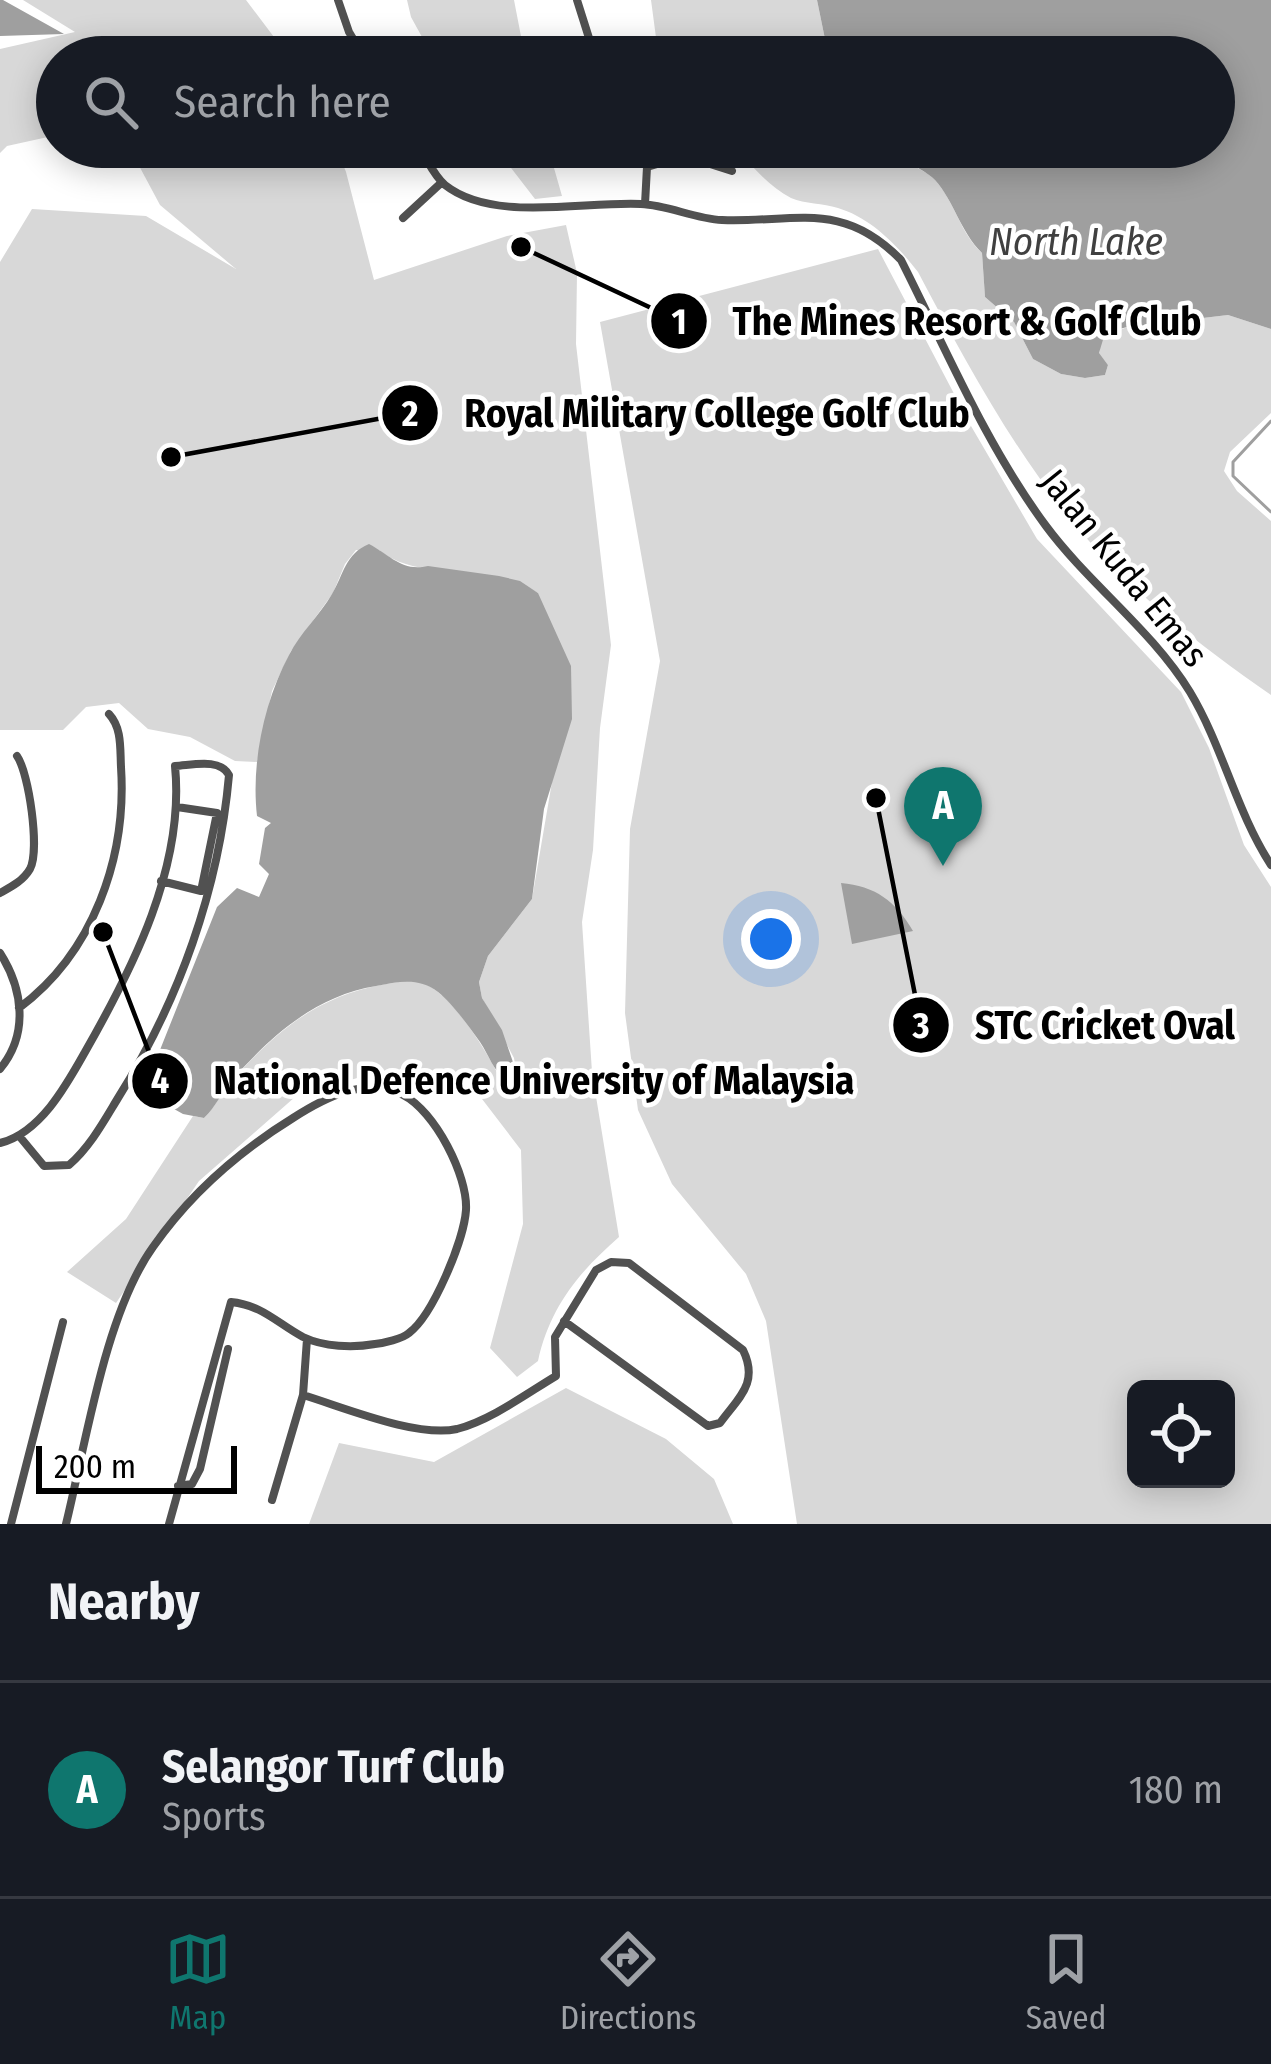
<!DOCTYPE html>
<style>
body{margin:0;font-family:"Fira Sans Condensed",sans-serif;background:#242831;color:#f1f3f6}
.controls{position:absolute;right:36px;bottom:36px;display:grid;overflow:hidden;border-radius:18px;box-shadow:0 6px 30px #0003}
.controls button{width:108px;height:108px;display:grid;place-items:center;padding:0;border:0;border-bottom:3px solid #363941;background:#171b24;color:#f1f3f6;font:60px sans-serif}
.scale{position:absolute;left:36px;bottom:30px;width:201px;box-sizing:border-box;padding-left:12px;border:6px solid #000;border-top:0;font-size:33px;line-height:42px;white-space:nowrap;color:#000;-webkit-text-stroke:9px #fff;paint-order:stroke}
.you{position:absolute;left:771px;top:939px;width:42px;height:42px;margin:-30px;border:9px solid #fff;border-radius:50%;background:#1a73e8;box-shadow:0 0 0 18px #1a73e833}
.badge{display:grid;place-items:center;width:78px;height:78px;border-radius:50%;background:#0f766e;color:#fff;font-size:39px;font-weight:700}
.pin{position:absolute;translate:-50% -99px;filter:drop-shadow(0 3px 6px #0008)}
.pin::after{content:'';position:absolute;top:63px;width:42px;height:36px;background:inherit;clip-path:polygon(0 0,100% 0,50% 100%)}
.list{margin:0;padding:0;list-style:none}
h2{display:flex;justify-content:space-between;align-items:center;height:156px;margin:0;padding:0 48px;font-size:51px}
h2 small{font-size:39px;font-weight:400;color:#9ea1a6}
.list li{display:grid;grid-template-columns:78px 1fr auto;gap:36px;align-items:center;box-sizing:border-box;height:216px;padding:0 48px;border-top:3px solid #363941}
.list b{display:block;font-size:45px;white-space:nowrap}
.list p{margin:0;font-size:39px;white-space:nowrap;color:#9ea1a6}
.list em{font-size:39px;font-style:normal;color:#9ea1a6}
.icon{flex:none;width:66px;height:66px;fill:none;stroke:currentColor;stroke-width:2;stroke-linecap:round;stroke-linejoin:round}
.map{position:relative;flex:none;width:1271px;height:1524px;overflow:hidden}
.search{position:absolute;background:#171b24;box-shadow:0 6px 30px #0003;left:36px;right:36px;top:36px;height:132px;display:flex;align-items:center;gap:30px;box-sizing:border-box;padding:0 42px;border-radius:66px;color:#9ea1a6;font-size:45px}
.sheet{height:372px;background:#171b24}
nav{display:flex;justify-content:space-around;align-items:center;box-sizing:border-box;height:168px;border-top:3px solid #363941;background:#171b24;font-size:33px;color:#9ea1a6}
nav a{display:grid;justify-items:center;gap:6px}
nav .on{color:#0f766e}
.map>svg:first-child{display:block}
</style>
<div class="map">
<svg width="1271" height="1524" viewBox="0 0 1271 1524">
<rect width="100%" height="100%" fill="#fff"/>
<!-- green -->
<path fill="#d8d8d8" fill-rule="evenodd" d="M23 0H246L289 57H57V135L7 146 0 153V49L75 32Z
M407 0H514L525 57H433L411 17Z
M651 0H817L825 39 850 57H665L657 45Z
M129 147H336L346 172 374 280 507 236 566 225 577 273 576 344 611 645 600 728 593 850 582 922 592 1072 619 1237C578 1273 550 1307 538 1361L517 1377 490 1348 523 1224 521 1150 469 1082 367 1075 295 1097 199 1181 116 1303 67 1272 126 1219 193 1116 204 1118C216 1107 221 1092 232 1080 278 1030 317 996 386 984 399 982 411 979 423 983 452 994 485 1049 499 1076L511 1077 516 1071 514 1058 482 998 479 982 488 956 532 899 553 776 538 593C488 562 416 582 379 550H356L345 564 333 593 291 651 272 691 257 762 235 761 190 737 148 729 119 703 86 707 63 730H0V262L32 209 146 216 236 269 160 205Z
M495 147H548L562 196 535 199Z
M735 147H903C911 172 920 165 935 180 955 202 960 233 982 253L985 297 1014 322 1033 359 1061 374 1085 378 1105 375 1108 365 1099 354 1101 338 1127 327 1228 315 1271 329V413L1230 452 1224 471 1237 491 1271 521V695C1199 645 1127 589 1072 521 1011 446 963 357 918 272 897 245 871 218 838 208 823 203 805 204 791 198 769 187 751 165 735 147Z
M878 249 971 426 1037 539 1181 692 1209 748 1244 845 1271 887V1524H797L766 1321 746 1274 672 1184 638 1110 625 1013 630 829 660 661 600 322ZM1136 1389H1226V1479H1136Z
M566 1388 666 1439 714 1479 733 1524H309L339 1443 434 1462Z"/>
<!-- water -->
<path fill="#9f9f9f" d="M0 0H3L64 34 0 36Z
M817 0H1271V329L1228 315 1127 327 1105 333 1099 353 1108 365 1105 375 1085 378 1061 374 1033 359 1014 322 985 297 982 253C960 231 954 201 935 180 921 166 909 169 903 147H1214V57H850L825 39Z
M369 544C390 555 402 572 428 566L499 576 520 581 538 593 571 666 572 719 544 809 532 899 488 956 479 982 482 998 502 1030 516 1071 506 1079C493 1071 489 1055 480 1042 469 1027 453 1004 438 992 418 977 399 982 376 986 315 996 271 1036 231 1081 221 1093 216 1107 204 1118L183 1114 149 1095 146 1085 217 907 237 888 259 897 269 874 259 864 265 828 271 823 257 816C251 763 264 702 289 655 300 633 320 615 332 594 344 574 345 554 369 544Z
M841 883C875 886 896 901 913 931L852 944Z"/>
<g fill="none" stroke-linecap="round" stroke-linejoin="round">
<!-- stream -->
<path stroke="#9f9f9f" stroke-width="3" d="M1271 421 1233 462V476L1271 512"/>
<!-- minor -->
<path stroke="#515151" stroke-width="8" d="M338 0 349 32 364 57
M577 0 595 57
M419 147C427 159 434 176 445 185 493 223 583 201 641 204 668 205 695 219 722 220 794 223 842 199 901 260 946 349 986 445 1046 526 1089 584 1152 630 1190 692 1223 747 1236 811 1271 865
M642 147 647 167 645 204
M556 156 598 147
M647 167 685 156 732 171
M403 218 441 183
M161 881 201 891 217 813 177 807
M0 893C11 887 23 881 30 869 40 850 29 773 17 756
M0 953C23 989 29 1034 0 1069
M19 1008C93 953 127 858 121 767 120 748 122 728 109 714
M0 1143C40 1133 66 1086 85 1052 133 968 185 866 175 766 193 765 220 758 229 775 219 889 179 1001 118 1098 104 1121 90 1147 69 1165L44 1166 20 1137
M303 1395C343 1407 417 1438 457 1429 491 1420 526 1394 556 1376L555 1337 596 1270 611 1262 629 1263 743 1350C759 1383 739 1397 720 1423L708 1426 564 1321
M178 1486 192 1484 200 1469 228 1349
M272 1500 303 1395 307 1339
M11 1524 63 1322
M66 1524C86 1443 105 1314 153 1247 190 1194 238 1152 293 1118 324 1098 365 1076 403 1095 435 1111 468 1176 466 1210 464 1240 433 1315 409 1333 402 1339 384 1343 375 1344 353 1348 324 1347 303 1337 277 1323 262 1305 231 1302L169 1524"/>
</g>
<g text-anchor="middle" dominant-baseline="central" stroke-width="9" stroke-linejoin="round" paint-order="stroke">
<!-- street labels -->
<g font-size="36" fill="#000" stroke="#fff">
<text transform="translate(1124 568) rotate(51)">Jalan Kuda Emas</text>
</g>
<!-- water labels -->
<g font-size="39" font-style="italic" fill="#404040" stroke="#fff">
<text x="1076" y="242">North Lake</text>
</g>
</g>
<!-- callouts -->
<path fill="none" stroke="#000" stroke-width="4.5" d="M521 247L679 321M171 457L410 413M876 798L921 1025M103 932L160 1081"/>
<g fill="#000" stroke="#fff" stroke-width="4.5">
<circle cx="521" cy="247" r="12"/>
<circle cx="171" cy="457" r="12"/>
<circle cx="876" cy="798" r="12"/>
<circle cx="103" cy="932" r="12"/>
<circle cx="679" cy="321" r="30"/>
<circle cx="410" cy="413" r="30"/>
<circle cx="921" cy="1025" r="30"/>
<circle cx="160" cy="1081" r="30"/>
</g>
<g font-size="36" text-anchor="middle" font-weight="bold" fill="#fff">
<text x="679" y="334">1</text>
<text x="410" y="426">2</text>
<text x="921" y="1038">3</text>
<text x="160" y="1093">4</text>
</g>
<g font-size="39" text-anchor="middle" font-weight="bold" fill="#000" stroke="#fff" stroke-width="9" stroke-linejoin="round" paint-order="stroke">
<text x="967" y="335">The Mines Resort &amp; Golf Club</text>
<text x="717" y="427">Royal Military College Golf Club</text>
<text x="1105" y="1039">STC Cricket Oval</text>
<text x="534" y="1094">National Defence University of Malaysia</text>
</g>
</svg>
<div class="controls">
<button><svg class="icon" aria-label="locate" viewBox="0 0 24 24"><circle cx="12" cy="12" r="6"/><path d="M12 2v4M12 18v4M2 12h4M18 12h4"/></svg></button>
</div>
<div class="scale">200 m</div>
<div class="you"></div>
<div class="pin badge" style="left:943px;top:866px">A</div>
<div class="search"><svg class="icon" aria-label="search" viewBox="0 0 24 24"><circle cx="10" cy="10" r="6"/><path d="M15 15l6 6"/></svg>Search here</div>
</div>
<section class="sheet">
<h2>Nearby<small></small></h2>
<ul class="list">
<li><span class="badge">A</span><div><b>Selangor Turf Club</b><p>Sports</p></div><em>180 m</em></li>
</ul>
</section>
<nav>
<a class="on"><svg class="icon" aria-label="map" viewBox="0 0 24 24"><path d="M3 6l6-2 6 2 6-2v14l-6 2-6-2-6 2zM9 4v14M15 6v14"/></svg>Map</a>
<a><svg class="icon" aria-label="directions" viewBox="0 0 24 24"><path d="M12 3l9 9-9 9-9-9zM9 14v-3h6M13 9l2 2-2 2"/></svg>Directions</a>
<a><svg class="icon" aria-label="saved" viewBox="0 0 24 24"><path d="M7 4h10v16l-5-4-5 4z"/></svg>Saved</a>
</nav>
